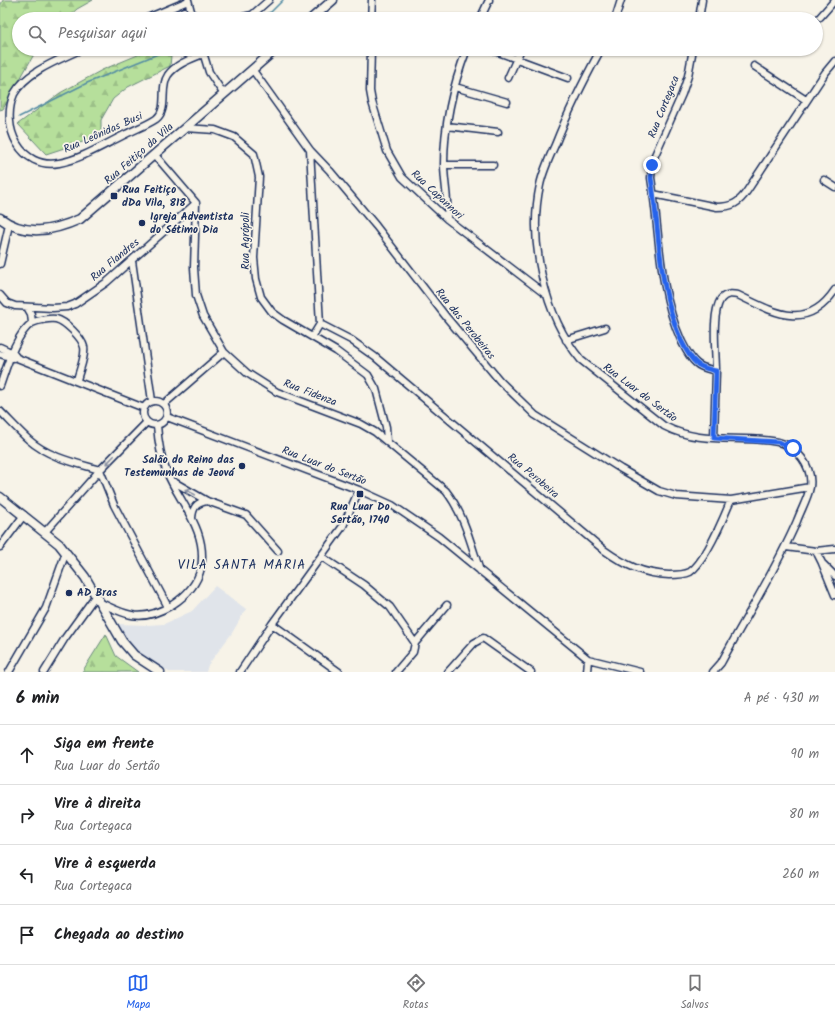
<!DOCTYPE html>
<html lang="pt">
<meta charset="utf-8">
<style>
body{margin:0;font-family:Kalam,sans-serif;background:#f6f6f6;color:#202124}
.stop{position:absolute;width:12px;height:12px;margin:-9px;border:3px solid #2563eb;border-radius:50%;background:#fff}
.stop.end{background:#2563eb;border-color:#fff;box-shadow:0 1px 4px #0008}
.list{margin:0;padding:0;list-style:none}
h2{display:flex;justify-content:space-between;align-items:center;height:52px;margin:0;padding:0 16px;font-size:17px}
h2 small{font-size:13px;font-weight:400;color:#757577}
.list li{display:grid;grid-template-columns:26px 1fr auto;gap:12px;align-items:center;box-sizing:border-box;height:60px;padding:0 16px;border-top:1px solid #e0e0e0}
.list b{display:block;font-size:15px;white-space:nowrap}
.list p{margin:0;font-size:13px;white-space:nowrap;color:#757577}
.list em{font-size:13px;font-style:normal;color:#757577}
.icon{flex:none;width:22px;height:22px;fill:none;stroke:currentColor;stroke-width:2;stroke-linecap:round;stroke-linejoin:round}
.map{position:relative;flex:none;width:835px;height:672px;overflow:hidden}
.search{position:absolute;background:#fff;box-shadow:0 1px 3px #0004;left:12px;right:12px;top:12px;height:44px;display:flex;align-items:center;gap:10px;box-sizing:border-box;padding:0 14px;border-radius:22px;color:#757577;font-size:15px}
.sheet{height:292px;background:#fff}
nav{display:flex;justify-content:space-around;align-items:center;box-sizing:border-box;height:56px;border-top:1px solid #e0e0e0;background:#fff;font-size:11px;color:#757577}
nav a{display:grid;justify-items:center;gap:2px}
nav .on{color:#2563eb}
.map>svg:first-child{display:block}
</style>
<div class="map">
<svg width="835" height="672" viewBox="0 0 835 672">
<defs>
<pattern id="forest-firs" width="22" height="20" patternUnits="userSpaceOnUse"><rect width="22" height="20" fill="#b6df9b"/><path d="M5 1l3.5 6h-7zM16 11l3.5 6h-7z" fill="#9cc088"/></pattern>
</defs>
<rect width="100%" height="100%" fill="#f7f3e8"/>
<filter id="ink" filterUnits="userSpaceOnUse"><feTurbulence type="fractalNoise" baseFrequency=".025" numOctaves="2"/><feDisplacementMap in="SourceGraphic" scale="8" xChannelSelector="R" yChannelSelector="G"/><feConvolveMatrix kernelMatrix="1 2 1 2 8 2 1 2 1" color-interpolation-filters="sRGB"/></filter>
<g filter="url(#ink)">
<!-- built -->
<path fill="#e0e4ea" d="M215 586 246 609 232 633 208 665 206 672H169L133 648 116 624 147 625 164 624 192 611Z"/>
<!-- forest -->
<path fill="url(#forest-firs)" stroke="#68877c" d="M3 0H93L77 9 66 19H19V49H37L3 109 0 110V6Z
M152 49H168L171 56 170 66 128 87 113 99 101 120V136L46 154 18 124 60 93 102 70Z
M106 634 116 656 138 672H82Z"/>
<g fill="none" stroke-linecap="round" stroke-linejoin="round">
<!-- stream -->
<path stroke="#538ca4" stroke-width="1.5" d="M251 19 271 12 283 0
M19 117 87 83 170 49"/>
<!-- minor casing -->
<g stroke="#1b2f5e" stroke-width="9">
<path id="minor" d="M188 0 193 19
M820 17 835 0
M145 19 188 1
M234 19 252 15 269 0
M371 19 372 0
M480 19 489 0
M615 19 621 0
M699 19 702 0
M82 49C59 60 27 71 14 94 0 127 21 170 59 163 82 159 105 144 126 134 136 129 147 125 156 119 169 109 159 88 168 75 176 64 191 59 203 54
M202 49 209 72 223 93
M371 49 370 91 372 102 387 151 402 177 447 219 545 294
M490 49 568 78
M601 49C584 80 568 112 555 145 549 158 543 171 540 185 528 241 544 316 581 360L664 426C703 446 738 434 778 442 797 446 813 467 810 487 808 498 801 510 797 521 776 570 746 616 721 663L713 672
M693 49 688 76 682 94 655 155 652 165 651 178C660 232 658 289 681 340 685 348 689 357 696 363 701 368 709 369 716 371L714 438
M754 66 806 100
M252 69 310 150 330 171 376 226 447 318 500 381 535 415 621 469 659 491 676 496 731 500 810 487
M508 78 521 49
M455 87 507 102
M447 126 498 132
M185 128 215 130 234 137 254 154 259 177 254 258 256 279 261 297 272 312 283 320 336 351 368 375 376 389 386 427 387 442
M310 150 320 324
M444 165H493
M824 180 835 187
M653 194 717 207C732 207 739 203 747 191L825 73 835 61
M196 203 194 268 196 295 203 316 224 352 247 373 277 392 361 424 375 432 446 491C464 514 471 544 480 571
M447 219C449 201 444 183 444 164 444 125 453 85 467 49
M132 261 152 401
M0 264 9 225
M0 295 7 303 15 306 53 308 67 307 75 304 107 282 196 203 155 155
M27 307 31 314 32 323
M312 337 320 324 351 340 375 357 604 550C625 565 643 574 669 575 676 575 684 575 690 572 705 562 724 517 731 500
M566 340 605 328
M0 347 13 353 17 358 144 408
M0 354 13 358
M716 371C716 353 711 313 721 299 726 293 732 294 738 295 775 313 807 332 835 290
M0 386C6 369 16 333 32 323 38 320 50 318 56 319 65 321 82 338 84 347 86 356 79 371 77 380
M143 413a12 12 0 1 1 24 0a12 12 0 1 1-24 0Z
M164 404 224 352
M0 411C10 421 19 431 29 440 48 457 76 463 100 470L114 505 168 607
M167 417 359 490 392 505 439 537 588 659 640 672
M174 482 207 501 246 515 278 551
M192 518C193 507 196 503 207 501
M45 532 100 470 147 422
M0 547 24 515
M786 547 816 551 835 549
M816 551 822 563 835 576
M322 557 364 585 390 607 415 643
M822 563 835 595
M101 603C129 617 143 622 172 605 186 596 197 585 201 568 208 529 179 503 166 470 160 455 158 440 157 425
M272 624 339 672
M9 672 46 608 66 552
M44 672 65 638 96 595
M240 672 272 624 343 526 359 490
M396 672 413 652 415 643 447 605
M448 672 474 643 483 638 531 672
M587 672 588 659"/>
</g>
<!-- tertiary casing -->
<g stroke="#1b2f5e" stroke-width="11">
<path id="tertiary" d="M311 19 333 0
M0 218C25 237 53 231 80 219L276 49
M0 497 59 544 85 577 122 641 134 655 160 672"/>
</g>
<!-- minor -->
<use href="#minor" stroke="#f7f3e8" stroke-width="6"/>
<!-- tertiary -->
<use href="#tertiary" stroke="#f7f3e8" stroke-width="8"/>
</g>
<!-- one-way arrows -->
<defs><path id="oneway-shaft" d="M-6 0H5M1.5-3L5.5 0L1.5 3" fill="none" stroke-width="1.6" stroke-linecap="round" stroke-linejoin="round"/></defs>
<g stroke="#8991a3">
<use href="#oneway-shaft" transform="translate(110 460) rotate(134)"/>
<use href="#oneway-shaft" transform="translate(190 492) rotate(-152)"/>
</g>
</g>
<g fill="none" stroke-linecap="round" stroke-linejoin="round" filter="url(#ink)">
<!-- route -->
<path stroke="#2563eb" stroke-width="5" d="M652 165 651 178C660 232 658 289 681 340 685 348 689 357 696 363 701 368 709 369 716 371L714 438 778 442 793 448"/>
</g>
<!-- markers -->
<g fill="#1b2f5e" stroke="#f7f3e8" stroke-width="1.5">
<rect x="110" y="192" width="8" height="8" rx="2"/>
<circle cx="142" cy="223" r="4"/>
<circle cx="242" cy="466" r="4"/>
<rect x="356" y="490" width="8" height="8" rx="2"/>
<circle cx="69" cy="593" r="4"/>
</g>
<g text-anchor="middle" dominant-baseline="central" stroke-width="3.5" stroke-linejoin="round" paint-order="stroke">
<!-- street labels -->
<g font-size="11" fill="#1b2f5e" stroke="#f7f3e8">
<text transform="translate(664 107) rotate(-68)">Rua Cortegaca</text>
<text transform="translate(103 133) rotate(-24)">Rua Leônidas Busi</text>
<text transform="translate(139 154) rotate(-41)">Rua Feitiço da Vila</text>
<text transform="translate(437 195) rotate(43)">Rua Capannori</text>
<text transform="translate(246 241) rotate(-90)">Rua Agrópoli</text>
<text transform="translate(115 260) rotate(-40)">Rua Flandres</text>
<text transform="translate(465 324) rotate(51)">Rua das Perobeiras</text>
<text transform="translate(310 393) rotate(21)">Rua Fidenza</text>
<text transform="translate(640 393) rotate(37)">Rua Luar do Sertão</text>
<text transform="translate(324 466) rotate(21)">Rua Luar do Sertão</text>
<text transform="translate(533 476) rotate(40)">Rua Perobeira</text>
</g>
<!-- poi labels -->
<g font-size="11" font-weight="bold" fill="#1b2f5e" stroke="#f7f3e8" text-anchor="start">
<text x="122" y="190">Rua Feitiço<tspan x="122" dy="13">dDa Vila, 818</tspan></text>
<text x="150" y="217">Igreja Adventista<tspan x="150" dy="13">do Sétimo Dia</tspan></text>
<text x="234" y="460" text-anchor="end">Salão do Reino das<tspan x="234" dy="13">Testemunhas de Jeová</tspan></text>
<text x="360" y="507" text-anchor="middle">Rua Luar Do<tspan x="360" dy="13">Sertão, 1740</tspan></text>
<text x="77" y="593">AD Bras</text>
</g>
<!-- quarter labels -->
<g font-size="13" letter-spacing="1" fill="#1b2f5e" stroke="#f7f3e8">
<text x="242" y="565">VILA SANTA MARIA</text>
</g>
</g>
</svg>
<div class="stop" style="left:793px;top:448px"></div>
<div class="stop end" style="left:652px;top:165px"></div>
<div class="search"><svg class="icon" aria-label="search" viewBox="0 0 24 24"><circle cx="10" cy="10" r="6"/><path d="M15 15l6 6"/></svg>Pesquisar aqui</div>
</div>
<section class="sheet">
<h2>6 min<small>A pé · 430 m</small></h2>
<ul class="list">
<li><svg class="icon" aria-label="ahead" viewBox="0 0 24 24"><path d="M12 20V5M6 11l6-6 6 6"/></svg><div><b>Siga em frente</b><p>Rua Luar do Sertão</p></div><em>90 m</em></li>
<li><svg class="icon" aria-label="right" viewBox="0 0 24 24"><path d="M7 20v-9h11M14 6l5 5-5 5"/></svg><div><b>Vire à direita</b><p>Rua Cortegaca</p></div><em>80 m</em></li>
<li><svg class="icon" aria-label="left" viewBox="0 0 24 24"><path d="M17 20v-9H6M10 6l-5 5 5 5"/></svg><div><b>Vire à esquerda</b><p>Rua Cortegaca</p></div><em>260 m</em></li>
<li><svg class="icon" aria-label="arrive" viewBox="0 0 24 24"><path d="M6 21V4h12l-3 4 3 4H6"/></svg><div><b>Chegada ao destino</b></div></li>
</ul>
</section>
<nav>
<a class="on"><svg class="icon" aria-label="map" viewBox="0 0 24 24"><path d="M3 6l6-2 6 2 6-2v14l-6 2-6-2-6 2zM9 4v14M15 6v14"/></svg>Mapa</a>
<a><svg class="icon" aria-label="directions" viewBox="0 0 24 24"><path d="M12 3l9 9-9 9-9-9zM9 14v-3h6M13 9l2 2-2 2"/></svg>Rotas</a>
<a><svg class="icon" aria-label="saved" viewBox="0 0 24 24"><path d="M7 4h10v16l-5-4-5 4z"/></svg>Salvos</a>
</nav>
